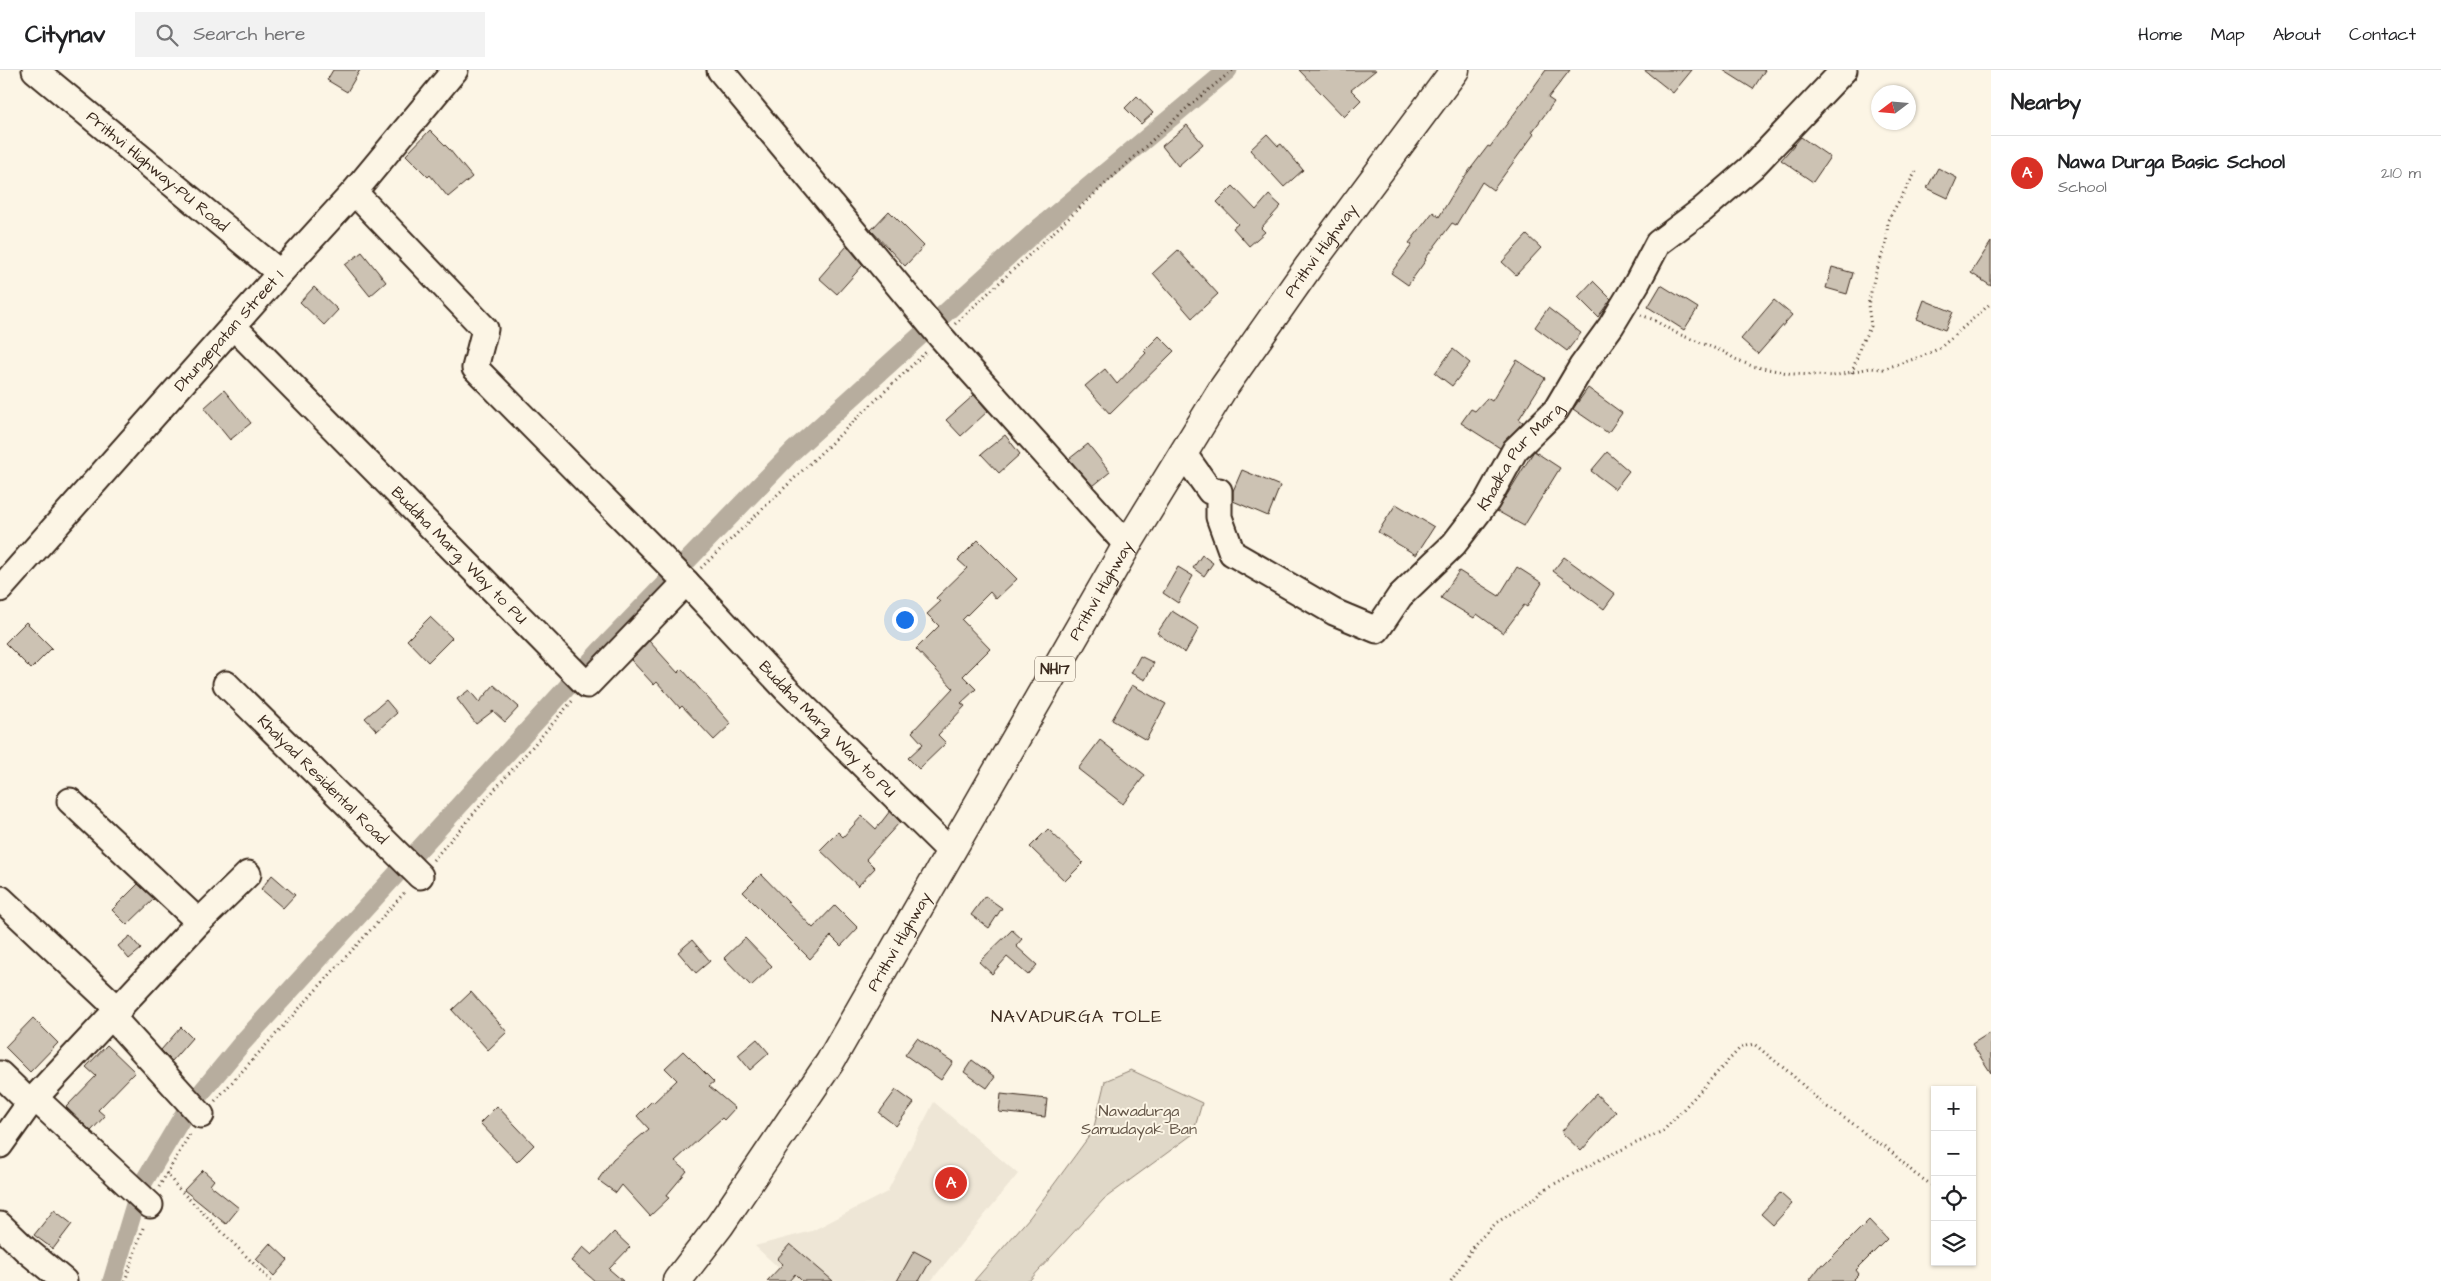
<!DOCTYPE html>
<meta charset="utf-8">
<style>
body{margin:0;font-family:"Architects Daughter",sans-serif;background:#f2f2f2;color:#202124}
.controls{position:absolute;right:15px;bottom:15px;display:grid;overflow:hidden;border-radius:0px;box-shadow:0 1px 4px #0004}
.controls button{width:45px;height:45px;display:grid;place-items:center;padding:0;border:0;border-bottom:1px solid #e0e0e0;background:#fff;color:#202124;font:25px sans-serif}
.compass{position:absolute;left:1871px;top:15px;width:45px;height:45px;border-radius:50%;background:#fff;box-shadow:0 1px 4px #0004;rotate:254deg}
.you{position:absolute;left:904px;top:549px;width:18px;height:18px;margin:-12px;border:4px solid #fff;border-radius:50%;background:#1a73e8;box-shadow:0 0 0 8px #1a73e833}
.badge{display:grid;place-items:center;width:32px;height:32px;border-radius:50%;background:#d93025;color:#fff;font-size:16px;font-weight:700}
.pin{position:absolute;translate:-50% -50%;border:2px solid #fff;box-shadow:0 1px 5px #0006}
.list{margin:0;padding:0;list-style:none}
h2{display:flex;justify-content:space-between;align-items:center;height:65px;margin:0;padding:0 20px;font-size:21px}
h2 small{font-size:16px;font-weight:400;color:#757577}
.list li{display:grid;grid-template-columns:32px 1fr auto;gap:15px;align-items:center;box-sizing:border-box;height:75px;padding:0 20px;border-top:1px solid #e0e0e0}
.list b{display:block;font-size:19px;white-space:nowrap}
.list p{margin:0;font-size:16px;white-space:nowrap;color:#757577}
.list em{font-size:16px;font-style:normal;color:#757577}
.icon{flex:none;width:28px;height:28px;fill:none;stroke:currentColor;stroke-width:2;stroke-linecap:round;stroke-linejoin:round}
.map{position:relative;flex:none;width:1991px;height:1211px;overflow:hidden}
header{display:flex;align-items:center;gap:30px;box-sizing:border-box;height:70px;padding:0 25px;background:#fff;border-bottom:1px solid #e0e0e0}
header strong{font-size:24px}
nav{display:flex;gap:28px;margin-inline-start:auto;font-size:18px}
.search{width:350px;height:45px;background:#f2f2f2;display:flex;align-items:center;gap:12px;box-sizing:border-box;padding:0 18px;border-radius:0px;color:#757577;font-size:19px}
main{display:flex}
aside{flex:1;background:#fff}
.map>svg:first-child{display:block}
</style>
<header>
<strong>Citynav</strong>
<div class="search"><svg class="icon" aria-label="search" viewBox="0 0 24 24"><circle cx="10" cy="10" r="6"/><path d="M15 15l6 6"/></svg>Search here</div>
<nav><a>Home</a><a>Map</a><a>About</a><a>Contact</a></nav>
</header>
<main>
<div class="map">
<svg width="1991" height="1211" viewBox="0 0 1991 1211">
<rect width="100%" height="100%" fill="#fcf5e5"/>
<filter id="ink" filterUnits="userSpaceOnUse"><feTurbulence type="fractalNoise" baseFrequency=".02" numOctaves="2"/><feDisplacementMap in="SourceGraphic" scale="10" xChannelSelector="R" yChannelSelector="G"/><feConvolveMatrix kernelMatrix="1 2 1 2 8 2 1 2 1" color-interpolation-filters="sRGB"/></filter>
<g filter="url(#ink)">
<!-- built -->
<path fill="#eee6d6" d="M934 1032 1018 1104 931 1211H793L755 1176 812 1161 887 1122Z"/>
<!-- green -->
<path fill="#e0d8c8" stroke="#8e8173" d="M1131 1000 1202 1033 1193 1064 1104 1129 1029 1211H974L1030 1147 1093 1061 1105 1011Z"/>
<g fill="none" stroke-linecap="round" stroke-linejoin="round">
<!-- canal -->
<path stroke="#b7ad9e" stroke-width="19" d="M112 1211 140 1118 186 1041 243 972 602 579 793 381 1039 158 1228 0"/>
</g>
<!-- building -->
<path fill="#ccc2b3" stroke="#3b2a1e" d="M333 0H360L347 22 327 10Z
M1299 0H1376L1351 20 1361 30 1344 47Z
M1546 0H1570L1548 28 1554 32 1532 62 1534 64 1493 120 1482 112 1456 155 1452 153 1425 189 1426 190 1408 215 1391 203 1412 175 1409 173 1433 142 1439 147 1459 114 1488 76 1490 77Z
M1644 0H1692L1673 23Z
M1723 0H1765L1753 19Z
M1137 26 1153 43 1141 54 1125 38Z
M1187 55 1203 74 1178 96 1162 76Z
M430 60 449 79 472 107 448 127 430 105 428 107 406 85Z
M1267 64 1278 76 1281 74 1303 100 1284 117 1250 80Z
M1801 67 1830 87 1813 112 1781 90Z
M1938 98 1957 108 1948 128 1927 118Z
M1233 116 1256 140 1269 125 1281 136 1261 158 1265 162 1249 176 1233 158 1238 154 1217 132Z
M889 141 924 176 905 196 871 160Z
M1527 165 1541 178 1516 205 1502 192Z
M1991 172V216L1971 203Z
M847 176 863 195 837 224 819 208Z
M1178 180 1218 224 1192 248 1153 203Z
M362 182 386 212 370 226 345 195Z
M1832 197 1853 203 1847 224 1826 218Z
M1593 211 1611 229 1598 247 1578 227Z
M1661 215 1698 238 1684 260 1648 237Z
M314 217 338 240 324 255 300 232Z
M1774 230 1792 245 1758 284 1741 269Z
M1924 230 1953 242 1945 260 1917 249Z
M1548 238 1581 263 1567 281 1535 257Z
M1159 266 1174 281 1110 344 1085 316 1105 299 1117 314 1146 283 1144 281Z
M1453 279 1470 293 1452 316 1435 303Z
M1517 290 1545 308 1519 349 1523 352 1500 378 1461 353 1471 339 1475 341 1487 328 1492 331Z
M1588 318 1622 343 1608 363 1573 339Z
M224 320 251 353 230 370 204 338Z
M974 325 988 341 961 366 946 350Z
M1005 365 1020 384 999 403 981 384Z
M1088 374 1110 402 1093 416 1069 389Z
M1534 381 1560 398 1524 456 1497 441Z
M1607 382 1629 401 1615 419 1591 401Z
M1242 400 1280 416 1268 446 1233 431V421Z
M1396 434 1434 457 1416 485 1378 462Z
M978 470 1017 509 996 529 990 522 962 550 990 579 963 606 976 619 961 633 965 636 938 665 946 673 919 699 908 688 923 674 912 662 953 618 916 579 939 556 927 544 940 532 936 528 967 498 958 490Z
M1202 485 1213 493 1204 506 1193 498Z
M1564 487 1615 524 1604 539 1553 501Z
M1178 497 1193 506 1178 533 1163 523Z
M1517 497 1542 513 1527 537 1524 535 1503 563 1477 544 1474 548 1441 528 1459 501 1499 526Z
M1172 541 1199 558 1185 583 1157 563Z
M430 547 452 568 428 592 407 570Z
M26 552 52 578 31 599 5 573Z
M649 571 678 603 682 599 731 654 714 670 682 636 680 638 657 612 654 615 631 590Z
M1140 586 1154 593 1145 610 1131 603Z
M494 615 519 637 505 652 493 641 476 654 457 629 469 620 479 632Z
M1132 615 1166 634 1146 670 1112 650Z
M386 630 397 643 377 661 365 648Z
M1100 670 1145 705 1123 734 1078 699Z
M890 741 900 752 866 789 875 798 858 816 820 780 838 762 843 767 862 746 876 759Z
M1048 759 1083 793 1065 811 1030 777Z
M761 804 813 858 835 835 858 858 841 876 831 866 810 889 743 822Z
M272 805 295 825 283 838 261 819Z
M138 814 154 829 127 855 112 840Z
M985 826 1002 838 989 858 971 845Z
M1012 860 1022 869 1016 876 1037 895 1028 905 1007 887 992 904 979 892Z
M130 866 141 879 129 889 118 876Z
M745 868 772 896 751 916 724 888Z
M692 870 710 891 696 903 678 882Z
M471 922 507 962 488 980 452 940Z
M33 948 58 973 30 1002 5 977Z
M181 957 192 968 172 991 161 980Z
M1991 962V1003L1972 974Z
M917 968 953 992 941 1010 905 985Z
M757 969 769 983 750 1000 738 985Z
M107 975 135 1002 98 1040 105 1046 91 1061 66 1037 96 1006 86 997Z
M683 981 714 1012 709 1016 735 1038 724 1050 722 1048 675 1091 687 1101 666 1126 669 1128 650 1146 622 1115 616 1123 598 1110 613 1089 649 1059 637 1046 652 1031 653 1033 677 1010 665 998Z
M972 990 995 1007 987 1018 964 1002Z
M896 1020 914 1033 896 1056 879 1043Z
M1001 1024 1047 1029 1045 1047 999 1042Z
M1596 1024 1616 1042 1581 1081 1561 1062Z
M497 1036 534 1075 517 1092 480 1053Z
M203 1100 214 1110 210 1115 239 1138 226 1154 184 1120Z
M1780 1123 1792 1134 1773 1155 1761 1144Z
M54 1140 72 1154 53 1179 34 1165Z
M1869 1150 1887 1169 1856 1200 1859 1204 1852 1211H1809L1822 1194 1824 1195Z
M614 1162 630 1177 609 1199 623 1211H595L571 1191 583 1177 592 1185Z
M270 1173 288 1190 274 1206 256 1189Z
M790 1174 833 1211H802L795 1204 789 1211H767L783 1194 777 1189Z
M914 1181 931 1190 919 1211H897Z"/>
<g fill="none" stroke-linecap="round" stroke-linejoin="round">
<!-- minor casing -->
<g stroke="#3b2a1e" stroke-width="29">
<g id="minor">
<path id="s1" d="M35 0 280 203"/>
<path d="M720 0 941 267 1127 475"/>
<path d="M354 122 485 259 475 298 686 512"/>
<path id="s2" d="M233 256 587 615 686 512 786 619 950 781"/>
<path id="s3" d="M1183 383 1210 421H1219V447L1232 483 1334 542 1377 560 1400 526 1454 474 1487 431 1515 380 1556 340 1582 296 1611 256 1637 213 1658 173 1702 140 1753 96 1844 0"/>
<path id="s4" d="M0 519 280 203 354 122 455 0"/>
<path id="s5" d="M226 614 420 806"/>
<path d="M70 731 199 852"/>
<path d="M1 829 119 940"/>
<path d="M112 947 201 1045"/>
<path d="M0 1004 30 1033"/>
<path d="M35 1028 150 1135"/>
<path d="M0 1075 30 1033 199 852 248 804"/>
<path d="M0 1155 25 1179 64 1211"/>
</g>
</g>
<!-- highway casing -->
<g stroke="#3b2a1e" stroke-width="31">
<g id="highway">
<path id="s6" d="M677 1211 720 1155 830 992 1127 475 1222 320 1309 196 1455 0"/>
</g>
</g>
<!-- path -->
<path stroke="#3b2a1e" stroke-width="3" stroke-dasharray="1 4" stroke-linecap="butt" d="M1641 245 1652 249 1676 263 1724 282 1735 289 1752 296 1793 304 1833 306 1870 298 1883 299 1923 286 1940 278 1991 233
M955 254 1191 34 1233 0
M1852 303 1861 274 1871 256 1868 235 1875 205 1886 174 1888 150 1918 98
M701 498 927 281
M433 790 574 629
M215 1031 406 821
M166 1103 178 1118 271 1211
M159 1117 191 1062
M125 1211 144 1155
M1451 1211 1476 1173 1496 1153 1535 1128 1543 1120 1603 1088 1663 1061 1741 977 1754 974 1790 1003 1824 1035 1852 1053 1874 1071 1885 1076 1915 1104 1935 1117"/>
<!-- minor -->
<use href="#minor" stroke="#fcf5e5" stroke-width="25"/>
<!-- highway -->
<use href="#highway" stroke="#fcf5e5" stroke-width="28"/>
</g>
</g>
<g text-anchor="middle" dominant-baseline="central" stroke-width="4" stroke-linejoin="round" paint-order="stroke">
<!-- shield labels -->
<rect fill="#fcf5e5" stroke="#75675a" stroke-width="1" x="1035" y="586.5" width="40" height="25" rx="4"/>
<g font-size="15" font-weight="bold" fill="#3b2a1e">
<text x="1055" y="599">NH17</text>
</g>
<!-- street labels -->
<g font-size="16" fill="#3b2a1e" stroke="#fcf5e5">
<text stroke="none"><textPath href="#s1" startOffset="159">Prithvi Highway-PU Road</textPath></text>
<text stroke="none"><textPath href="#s6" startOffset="1216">Prithvi Highway</textPath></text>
<text stroke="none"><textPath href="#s4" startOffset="345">Dhungepatan Street 1</textPath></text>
<text stroke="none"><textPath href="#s3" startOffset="510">Khadka Pur Marg</textPath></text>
<text stroke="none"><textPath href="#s2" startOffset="322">Buddha Marg, Way to PU</textPath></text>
<text stroke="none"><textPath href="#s6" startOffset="811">Prithvi Highway</textPath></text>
<text stroke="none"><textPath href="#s2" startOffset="851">Buddha Marg, Way to PU</textPath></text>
<text stroke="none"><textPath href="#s5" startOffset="136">Khalyad Residental Road</textPath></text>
<text stroke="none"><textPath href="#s6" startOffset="406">Prithvi Highway</textPath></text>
</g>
<!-- park labels -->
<g font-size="16" fill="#645648" stroke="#fcf5e5">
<text x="1139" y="1041">Nawadurga<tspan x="1139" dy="18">Samudayak Ban</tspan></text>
</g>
<!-- neighbourhood labels -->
<g font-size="18" letter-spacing="1" fill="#3b2a1e" stroke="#fcf5e5">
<text x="1077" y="946">NAVADURGA TOLE</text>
</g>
</g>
</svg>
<div class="controls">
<button>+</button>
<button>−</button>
<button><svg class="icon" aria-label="locate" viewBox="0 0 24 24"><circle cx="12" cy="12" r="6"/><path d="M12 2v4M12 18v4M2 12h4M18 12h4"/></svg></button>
<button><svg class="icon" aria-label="layers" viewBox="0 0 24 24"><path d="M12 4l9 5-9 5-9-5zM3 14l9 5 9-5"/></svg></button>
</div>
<svg class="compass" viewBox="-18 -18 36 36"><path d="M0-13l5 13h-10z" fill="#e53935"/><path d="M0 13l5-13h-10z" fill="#757577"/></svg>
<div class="you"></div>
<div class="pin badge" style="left:951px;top:1113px">A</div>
</div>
<aside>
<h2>Nearby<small></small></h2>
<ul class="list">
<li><span class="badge">A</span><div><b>Nawa Durga Basic School</b><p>School</p></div><em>210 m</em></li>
</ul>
</aside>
</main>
